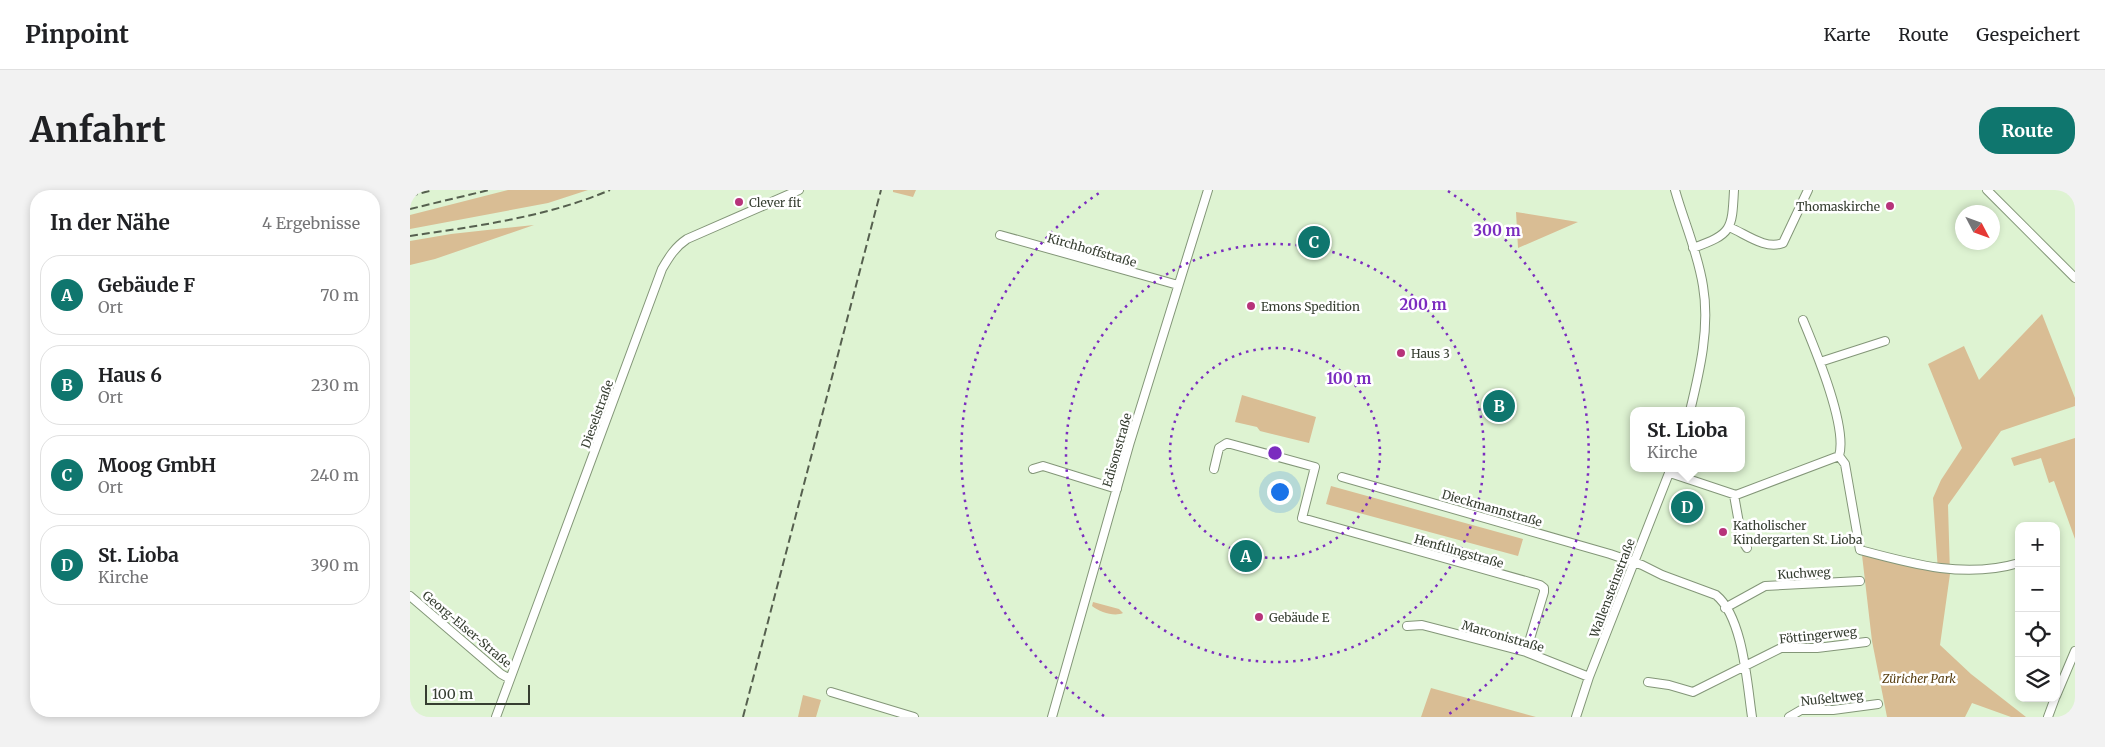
<!DOCTYPE html>
<html lang="de">
<meta charset="utf-8">
<style>
body{margin:0;font-family:Merriweather,serif;background:#f2f2f2;color:#202124}
.controls{position:absolute;right:15px;bottom:15px;display:grid;overflow:hidden;border-radius:10px;box-shadow:0 2px 8px #0003}
.controls button{width:45px;height:45px;display:grid;place-items:center;padding:0;border:0;border-bottom:1px solid #e0e0e0;background:#fff;color:#202124;font:25px sans-serif}
.compass{position:absolute;left:1545px;top:15px;width:45px;height:45px;border-radius:50%;background:#fff;box-shadow:0 2px 8px #0003;rotate:131deg}
.scale{position:absolute;left:15px;bottom:12px;width:105px;box-sizing:border-box;padding-left:5px;border:2px solid #363e31;border-top:0;font-size:14px;line-height:18px;white-space:nowrap;color:#363e31;-webkit-text-stroke:4px #fff;paint-order:stroke}
.you{position:absolute;left:869px;top:301px;width:18px;height:18px;margin:-12px;border:4px solid #fff;border-radius:50%;background:#1a73e8;box-shadow:0 0 0 8px #1a73e833}
.badge{display:grid;place-items:center;width:32px;height:32px;border-radius:50%;background:#0f766e;color:#fff;font-size:16px;font-weight:700}
.pin{position:absolute;translate:-50% -50%;border:2px solid #fff;box-shadow:0 1px 5px #0006}
.popup{position:absolute;left:1220px;top:217px;width:115px;height:65px;box-sizing:border-box;display:grid;place-content:center;border-radius:10px;background:#fff;filter:drop-shadow(0 1px 4px #0005);font-size:16px;white-space:nowrap;color:#757577}
.popup b{font-size:19px;color:#202124}
.popup::after{content:'';position:absolute;left:50%;top:100%;margin-left:-10px;border:10px solid transparent;border-top-color:#fff}
.list{margin:0;padding:0;list-style:none}
h2{display:flex;justify-content:space-between;align-items:center;height:65px;margin:0;padding:0 20px;font-size:21px}
h2 small{font-size:16px;font-weight:400;color:#757577}
.list li{display:grid;grid-template-columns:32px 1fr auto;gap:15px;align-items:center;box-sizing:border-box;height:80px;margin:0 10px 10px;padding:0 10px;border:1px solid #e0e0e0;border-radius:20px}
.list b{display:block;font-size:19px;white-space:nowrap}
.list p{margin:0;font-size:16px;white-space:nowrap;color:#757577}
.list em{font-size:16px;font-style:normal;color:#757577}
.icon{flex:none;width:28px;height:28px;fill:none;stroke:currentColor;stroke-width:2;stroke-linecap:round;stroke-linejoin:round}
.map{position:relative;flex:none;width:1665px;height:527px;overflow:hidden;border-radius:20px}
header{display:flex;align-items:center;gap:30px;box-sizing:border-box;height:70px;padding:0 25px;background:#fff;border-bottom:1px solid #e0e0e0}
header strong{font-size:24px}
nav{display:flex;gap:28px;margin-inline-start:auto;font-size:18px}
.intro{display:flex;align-items:center;justify-content:space-between;box-sizing:border-box;height:120px;padding:0 30px}
h1{margin:0;font-size:35px}
.button{padding:12px 22px;border-radius:20px;background:#0f766e;color:#fff;font-size:18px;font-weight:700}
main{display:flex;gap:30px;padding:0 30px}
aside{flex:1;background:#fff;border-radius:20px;box-shadow:0 2px 8px #0003}
.map>svg:first-child{display:block}
</style>
<header>
<strong>Pinpoint</strong>
<nav><a>Karte</a><a>Route</a><a>Gespeichert</a></nav>
</header>
<div class="intro"><h1>Anfahrt</h1><a class="button">Route</a></div>
<main>
<aside>
<h2>In der Nähe<small>4 Ergebnisse</small></h2>
<ul class="list">
<li><span class="badge">A</span><div><b>Gebäude F</b><p>Ort</p></div><em>70 m</em></li>
<li><span class="badge">B</span><div><b>Haus 6</b><p>Ort</p></div><em>230 m</em></li>
<li><span class="badge">C</span><div><b>Moog GmbH</b><p>Ort</p></div><em>240 m</em></li>
<li><span class="badge">D</span><div><b>St. Lioba</b><p>Kirche</p></div><em>390 m</em></li>
</ul>
</aside>
<div class="map">
<svg width="1665" height="527" viewBox="0 0 1665 527">
<rect width="100%" height="100%" fill="#def3d2"/>
<!-- green -->
<path fill="#d9bd94" d="M98 0H178L138 13 0 39V25Z
M483 0H506L503 7 483 2Z
M1106 22 1168 32 1108 58Z
M124 35 25 69 0 75V51L41 44Z
M1632 124 1665 208V216L1591 241 1538 315 1540 384 1530 455 1561 484 1616 527H1601L1562 513 1555 527H1477L1462 451 1452 365 1528 381 1523 308 1531 290 1552 258 1518 174 1554 156 1569 190Z
M832 205 906 227 899 253 850 241 847 237 825 232Z
M1665 248V349L1644 291 1639 293 1631 268 1604 276 1601 268Z
M921 296 1113 349 1108 366 916 314Z
M683 412 709 419 713 423C704 427 690 422 682 416Z
M1021 498 1126 527H1011Z
M393 505 411 510 406 527H388Z"/>
<g fill="none" stroke-linecap="round" stroke-linejoin="round">
<!-- minor casing -->
<g stroke="#839678" stroke-width="10">
<path id="minor" d="M1265 0C1274 32 1288 63 1293 96 1300 137 1290 180 1280 221
M1577 0 1665 88
M1319 37C1336 44 1355 60 1373 53L1398 0
M590 45 768 95
M1283 58C1322 44 1322 40 1324 0
M1393 130C1405 159 1438 237 1429 266
M1410 172 1475 151
M1429 266 1435 274 1450 360C1502 374 1555 389 1609 373
M623 279 633 276 707 299
M804 279 809 258 817 253 905 277 892 328 1130 395 1134 398V402L1116 462
M1260 283 1326 305 1429 266
M932 287 1200 364 1232 375 1252 385 1306 405C1333 427 1337 493 1342 527
M1324 305 1332 350 1337 358
M0 406 91 484 100 489
M1315 418 1355 396 1450 391
M997 436 1012 435 1116 462 1179 487
M1238 492 1259 495 1283 502 1371 458H1407L1456 452
M421 502 504 527
M1646 506 1665 461
M86 527 252 79C259 67 265 57 277 49L389 0
M642 527 720 252 798 0
M1166 527 1179 487 1261 278
M1379 527 1391 520H1423L1468 514
M1638 527 1645 508"/>
</g>
<!-- minor -->
<use href="#minor" stroke="#fff" stroke-width="8"/>
<!-- rail -->
<path stroke="#56604f" stroke-width="2" stroke-dasharray="8 4" stroke-linecap="butt" d="M0 6 23 0
M0 19 79 0
M0 46C67 36 137 27 200 0
M333 527 471 0"/>
</g>
<!-- distance rings -->
<g fill="none" stroke="#7b2cbf" stroke-width="2.5" stroke-dasharray="2.5 5">
<circle cx="865" cy="263" r="105"/>
<circle cx="865" cy="263" r="209"/>
<path d="M694 526A314 314 0 0 1 692 1M1038 1A314 314 0 0 1 1036 526"/>
</g>
<!-- markers -->
<g fill="#b7337a" stroke="#fff" stroke-width="2">
<circle cx="329" cy="12" r="5"/>
<circle cx="1480" cy="16" r="5"/>
<circle cx="841" cy="116" r="5"/>
<circle cx="991" cy="163" r="5"/>
<circle cx="1313" cy="342" r="5"/>
<circle cx="849" cy="427" r="5"/>
</g>
<g text-anchor="middle" dominant-baseline="central" stroke-width="5" stroke-linejoin="round" paint-order="stroke">
<!-- poi labels -->
<g font-size="12" fill="#363e31" stroke="#fff" text-anchor="start">
<text x="339" y="12">Clever fit</text>
<text x="1470" y="16" text-anchor="end">Thomaskirche</text>
<text x="851" y="116">Emons Spedition</text>
<text x="1001" y="163">Haus 3</text>
<text x="1323" y="335">Katholischer<tspan x="1323" dy="14">Kindergarten St. Lioba</tspan></text>
<text x="859" y="427">Gebäude E</text>
</g>
<!-- street labels -->
<g font-size="12" fill="#363e31" stroke="#fff">
<text transform="translate(682 60) rotate(16)">Kirchhoffstraße</text>
<text transform="translate(187 224) rotate(-70)">Dieselstraße</text>
<text transform="translate(707 260) rotate(-74)">Edisonstraße</text>
<text transform="translate(1082 318) rotate(16)">Dieckmannstraße</text>
<text transform="translate(1049 361) rotate(16)">Henftlingstraße</text>
<text transform="translate(1394 383) rotate(-3)">Kuchweg</text>
<text transform="translate(1202 398) rotate(-69)">Wallensteinstraße</text>
<text transform="translate(57 439) rotate(40)">Georg-Elser-Straße</text>
<text transform="translate(1408 445) rotate(-6)">Föttingerweg</text>
<text transform="translate(1093 446) rotate(16)">Marconistraße</text>
<text transform="translate(1422 508) rotate(-6)">Nußeltweg</text>
</g>
<!-- park labels -->
<g font-size="12" font-style="italic" fill="#573d0f" stroke="#fff">
<text x="1509" y="488">Züricher Park</text>
</g>
</g>
<circle cx="865" cy="263" r="8" fill="#7b2cbf" stroke="#fff" stroke-width="2.5"/>
<g font-size="15" text-anchor="middle" font-weight="bold" fill="#7b2cbf" stroke="#fff" stroke-width="5" stroke-linejoin="round" paint-order="stroke">
<text x="1087" y="46">300 m</text>
<text x="1013" y="120">200 m</text>
<text x="939" y="194">100 m</text>
</g>
</svg>
<div class="controls">
<button>+</button>
<button>−</button>
<button><svg class="icon" aria-label="locate" viewBox="0 0 24 24"><circle cx="12" cy="12" r="6"/><path d="M12 2v4M12 18v4M2 12h4M18 12h4"/></svg></button>
<button><svg class="icon" aria-label="layers" viewBox="0 0 24 24"><path d="M12 4l9 5-9 5-9-5zM3 14l9 5 9-5"/></svg></button>
</div>
<svg class="compass" viewBox="-18 -18 36 36"><path d="M0-13l5 13h-10z" fill="#e53935"/><path d="M0 13l5-13h-10z" fill="#757577"/></svg>
<div class="scale">100 m</div>
<div class="you"></div>
<div class="pin badge" style="left:836px;top:366px">A</div>
<div class="pin badge" style="left:1089px;top:216px">B</div>
<div class="pin badge" style="left:904px;top:52px">C</div>
<div class="pin badge" style="left:1277px;top:317px">D</div>
<div class="popup"><b>St. Lioba</b>Kirche</div>
</div>
</main>
